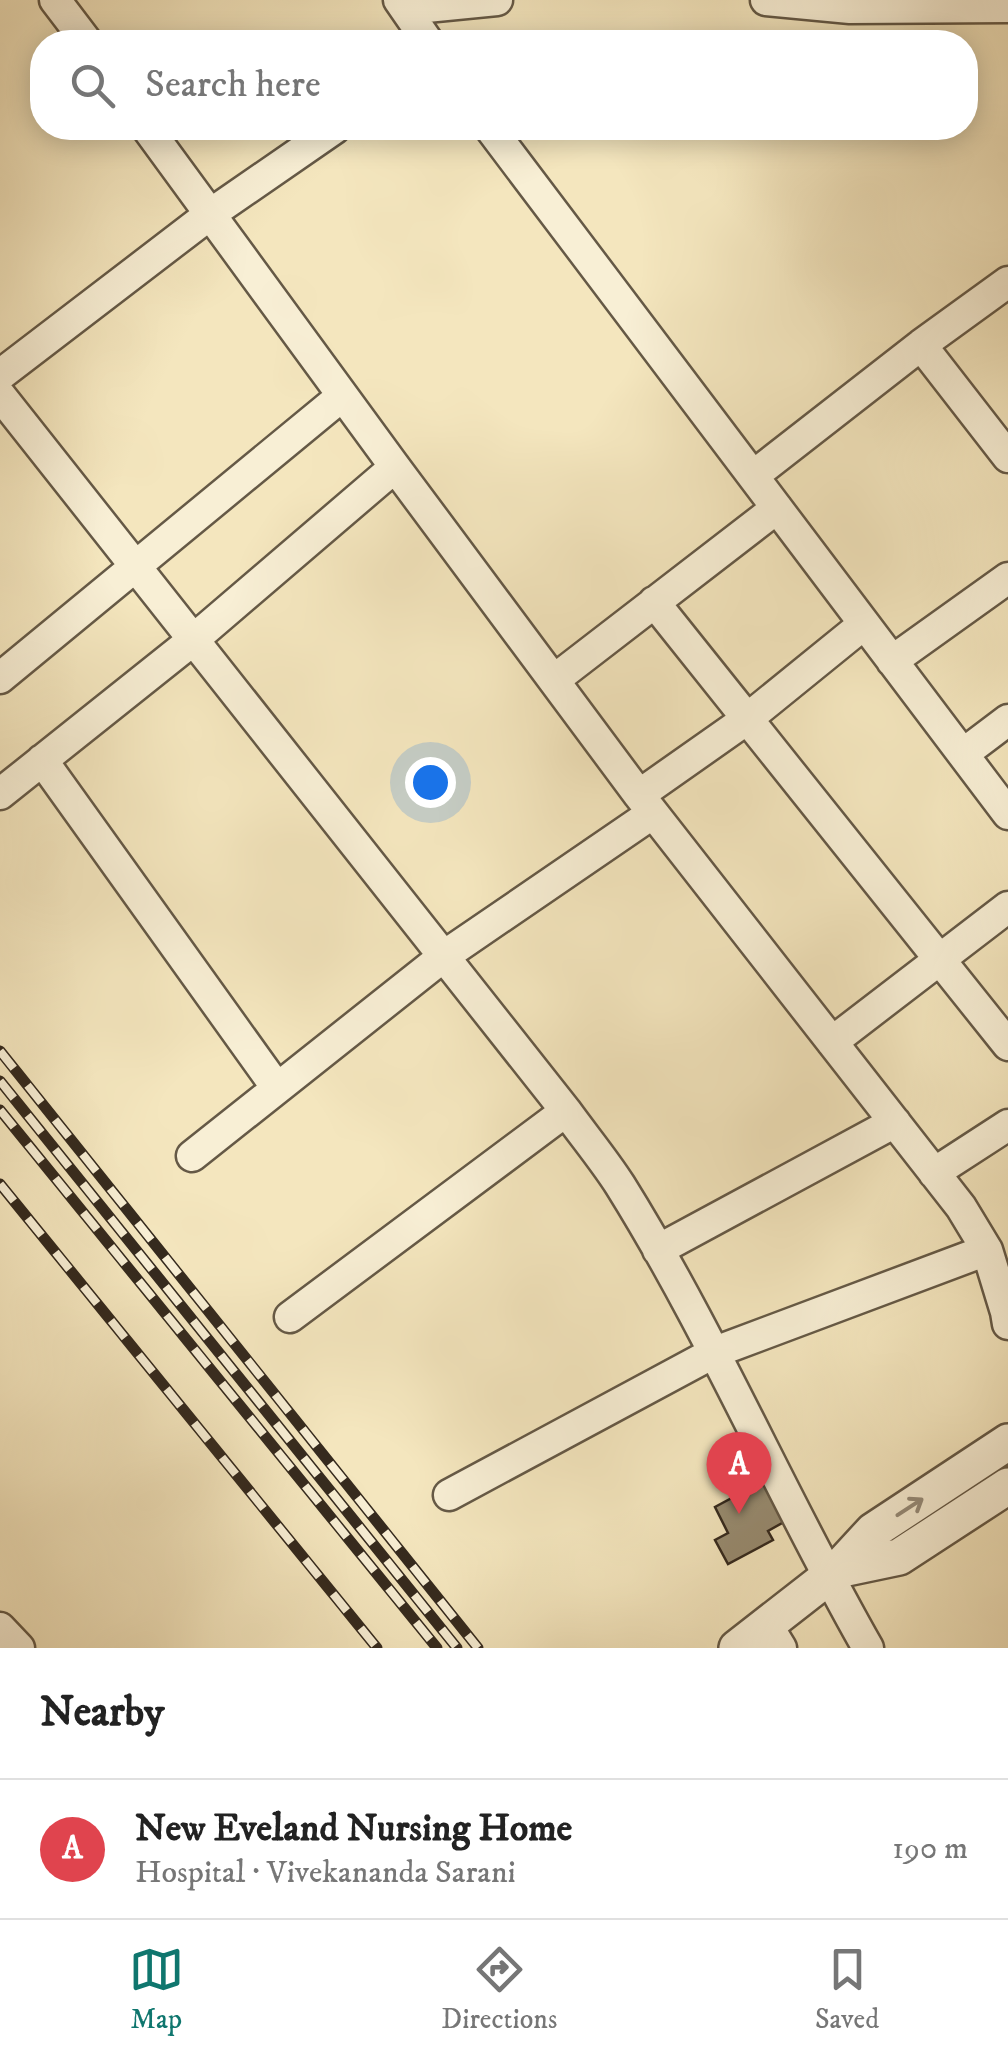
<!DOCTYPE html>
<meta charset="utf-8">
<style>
body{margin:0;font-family:"IM FELL DW Pica",serif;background:#f2f2f2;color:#222}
.you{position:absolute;left:430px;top:782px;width:35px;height:35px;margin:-25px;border:8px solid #fff;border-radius:50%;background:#1a73e8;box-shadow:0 0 0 15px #1a73e833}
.badge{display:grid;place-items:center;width:65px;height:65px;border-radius:50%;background:#0f766e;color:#fff;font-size:32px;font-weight:700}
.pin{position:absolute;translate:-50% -82px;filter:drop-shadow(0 2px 5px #0008)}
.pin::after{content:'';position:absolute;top:52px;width:35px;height:30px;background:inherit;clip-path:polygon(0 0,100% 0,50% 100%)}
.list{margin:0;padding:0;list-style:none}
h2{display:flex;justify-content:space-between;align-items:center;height:130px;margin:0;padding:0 40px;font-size:42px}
h2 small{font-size:32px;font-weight:400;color:#767676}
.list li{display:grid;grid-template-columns:65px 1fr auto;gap:30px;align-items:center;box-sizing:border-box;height:140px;padding:0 40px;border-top:2px solid #e0e0e0}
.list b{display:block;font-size:38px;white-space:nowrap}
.list p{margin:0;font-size:32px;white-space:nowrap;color:#767676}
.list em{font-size:32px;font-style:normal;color:#767676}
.icon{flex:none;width:55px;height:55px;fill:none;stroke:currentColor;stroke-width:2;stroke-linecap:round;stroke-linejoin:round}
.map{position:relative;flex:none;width:1008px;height:1648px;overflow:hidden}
.search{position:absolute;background:#fff;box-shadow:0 5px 25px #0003;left:30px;right:30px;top:30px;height:110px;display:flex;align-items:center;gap:25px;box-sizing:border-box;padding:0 35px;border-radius:40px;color:#767676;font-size:38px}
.sheet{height:270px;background:#fff}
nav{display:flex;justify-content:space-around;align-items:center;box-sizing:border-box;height:140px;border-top:2px solid #e0e0e0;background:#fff;font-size:28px;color:#767676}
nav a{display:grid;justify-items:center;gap:5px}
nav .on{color:#0f766e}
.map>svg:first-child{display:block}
</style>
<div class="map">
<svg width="1008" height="1648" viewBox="0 0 1008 1648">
<rect width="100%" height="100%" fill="#f4e6be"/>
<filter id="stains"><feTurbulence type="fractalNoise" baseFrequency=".002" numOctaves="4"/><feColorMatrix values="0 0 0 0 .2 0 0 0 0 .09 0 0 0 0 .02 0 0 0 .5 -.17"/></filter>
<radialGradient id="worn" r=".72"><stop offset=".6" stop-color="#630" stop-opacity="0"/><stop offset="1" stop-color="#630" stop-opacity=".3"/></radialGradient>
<!-- building -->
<path fill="#988c71" stroke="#352a1e" stroke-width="2.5" d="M769 1478 791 1518 768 1531 773 1540 728 1564 715 1540 728 1533 715 1507Z"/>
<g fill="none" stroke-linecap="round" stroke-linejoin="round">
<!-- minor casing -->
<g stroke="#655946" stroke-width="35">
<path id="minor" d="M55 0 87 42
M399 0 428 42
M766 0 850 8 1008 7
M406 9 497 0
M147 128 395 467 639 795 961 1207 987 1250 1006 1312 1008 1324
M490 128 1008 814
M921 345 1008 457
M0 375 209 215 335 128
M0 395 566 1111C584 1136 604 1160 620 1185 713 1334 781 1496 868 1648
M753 476 921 345 1008 282
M654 602 1008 1045
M892 661 1008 578
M0 678 342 396
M554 680 777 508
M963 754 1008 720
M42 760 277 1088
M0 794 193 640 395 467
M639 795 747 719 864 624
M832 1042 1008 907
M192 1156 444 956 653 813
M934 1173 1008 1125
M658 1250 895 1122
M290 1317 566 1111
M449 1495 715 1352 987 1250
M767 1625 781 1648
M0 1628 19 1648"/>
</g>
<!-- tertiary casing -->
<g stroke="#655946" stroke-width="40">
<path id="tertiary" d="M837 1570 899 1557 1008 1486
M737 1648 837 1570 873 1531 1008 1442"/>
</g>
<!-- minor -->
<use href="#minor" stroke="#f8efd5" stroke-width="30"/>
<!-- tertiary -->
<use href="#tertiary" stroke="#f8efd5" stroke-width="35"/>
<!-- rail casing -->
<g stroke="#352a1e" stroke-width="11">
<path id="rail" d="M0 1051 478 1648
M0 1081 457 1648
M0 1110 437 1648
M0 1184 377 1648"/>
</g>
<!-- rail -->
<use href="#rail" stroke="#f8efd5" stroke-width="8" stroke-dasharray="22" stroke-linecap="butt"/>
</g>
<!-- one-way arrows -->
<defs><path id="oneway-shaft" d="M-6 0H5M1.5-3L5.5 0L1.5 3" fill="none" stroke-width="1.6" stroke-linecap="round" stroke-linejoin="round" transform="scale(2.5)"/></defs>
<use stroke="#968c7a" href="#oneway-shaft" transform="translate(910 1507) rotate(-33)"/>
<rect width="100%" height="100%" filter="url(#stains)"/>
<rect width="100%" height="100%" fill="url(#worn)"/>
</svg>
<div class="you"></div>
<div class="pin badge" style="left:739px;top:1514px;background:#e0444e">A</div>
<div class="search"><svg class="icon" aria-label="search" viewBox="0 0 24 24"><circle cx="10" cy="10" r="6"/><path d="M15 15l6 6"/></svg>Search here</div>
</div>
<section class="sheet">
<h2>Nearby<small></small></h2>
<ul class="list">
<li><span class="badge" style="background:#e0444e">A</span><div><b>New Eveland Nursing Home</b><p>Hospital · Vivekananda Sarani</p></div><em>190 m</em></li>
</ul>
</section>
<nav>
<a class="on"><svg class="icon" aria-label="map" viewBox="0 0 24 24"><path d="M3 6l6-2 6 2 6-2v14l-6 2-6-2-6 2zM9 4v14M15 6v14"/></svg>Map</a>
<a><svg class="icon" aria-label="directions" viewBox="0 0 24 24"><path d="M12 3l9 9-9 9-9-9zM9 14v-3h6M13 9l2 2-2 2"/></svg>Directions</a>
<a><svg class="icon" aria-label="saved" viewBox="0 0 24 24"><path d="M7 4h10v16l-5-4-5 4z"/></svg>Saved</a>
</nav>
